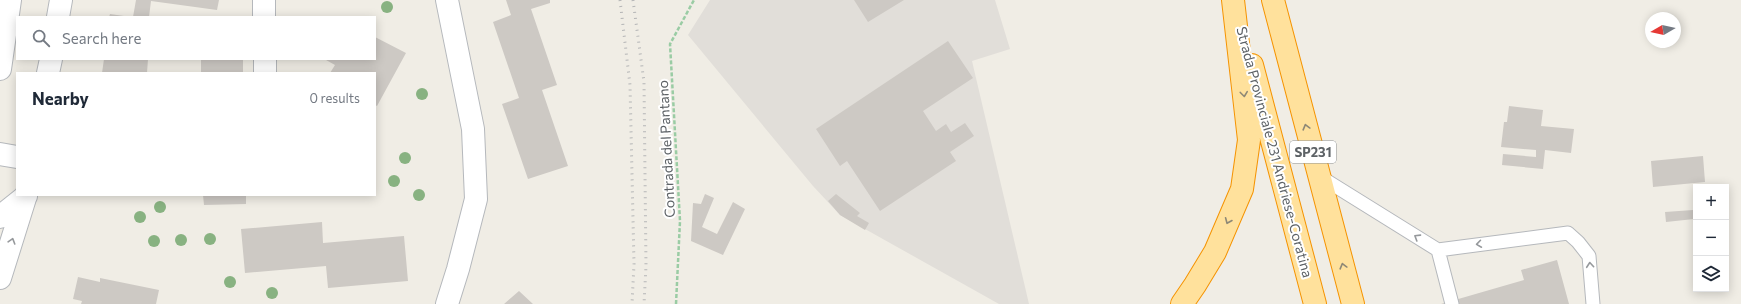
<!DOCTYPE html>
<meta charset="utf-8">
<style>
body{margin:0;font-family:Commissioner,sans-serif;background:#f2f2f3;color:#1f2937}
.controls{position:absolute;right:12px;bottom:12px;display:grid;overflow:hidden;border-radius:0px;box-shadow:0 2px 10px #0003}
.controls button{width:36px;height:36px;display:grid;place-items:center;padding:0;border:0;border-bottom:1px solid #e0e1e3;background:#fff;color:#1f2937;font:20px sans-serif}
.compass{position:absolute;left:1645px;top:12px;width:36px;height:36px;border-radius:50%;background:#fff;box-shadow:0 2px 10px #0003;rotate:261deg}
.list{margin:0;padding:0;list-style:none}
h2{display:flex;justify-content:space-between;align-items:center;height:52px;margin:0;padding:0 16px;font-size:17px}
h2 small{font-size:13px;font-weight:400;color:#747a83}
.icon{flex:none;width:22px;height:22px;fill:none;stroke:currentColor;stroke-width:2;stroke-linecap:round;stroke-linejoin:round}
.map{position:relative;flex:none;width:1741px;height:304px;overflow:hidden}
.search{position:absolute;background:#fff;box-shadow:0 2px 10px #0003;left:16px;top:16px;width:360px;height:44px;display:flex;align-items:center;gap:10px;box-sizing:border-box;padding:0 14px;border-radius:0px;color:#747a83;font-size:15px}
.panel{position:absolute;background:#fff;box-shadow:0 2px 10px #0003;left:16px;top:72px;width:360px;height:124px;border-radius:0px}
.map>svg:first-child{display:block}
</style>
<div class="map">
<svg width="1741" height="304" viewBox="0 0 1741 304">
<rect width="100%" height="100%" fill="#f0ede5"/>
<!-- industrial -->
<path fill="#e1ded9" d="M710 0H995L1010 49 972 61 1029 304H999L840 215 813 186 688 35Z"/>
<!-- building -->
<path fill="#cdc9c4" d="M136 0H219L217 10 151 1 149 17H133Z
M506 0H550V3L531 9 557 85 542 90 568 166 528 179 502 104 519 98 493 22 511 15Z
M854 0H904L868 22Z
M110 14 124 16V17H109Z
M375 37 406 53 377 106 375 105V73H330L335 65 326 60 375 59Z
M948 41 973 78 923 111 936 131 946 124 951 132 965 123 974 136 950 152 956 161 880 211 847 161 840 166 816 129Z
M104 59H148L147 73H102Z
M201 59H243V73H201Z
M1509 106 1543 110 1541 126 1574 129 1571 153 1545 150 1543 169 1502 165 1503 154 1536 157V150L1501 147 1504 122H1507Z
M1703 156 1705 182 1653 187 1651 161Z
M705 194 714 198 702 227 717 234 733 202 745 209 723 255 691 241 693 203 701 204Z
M836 194 860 213 857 216 869 223 865 230 840 215 828 201Z
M203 195H246V204L204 205Z
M1693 210 1694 219 1666 222 1665 212Z
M322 222 323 243 404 236 408 281 328 288 326 266 245 273 241 229Z
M1557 260 1569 304H1441L1524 280 1521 270Z
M78 277 100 282V278L159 290 156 304H81L82 301 73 299Z
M519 291 533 304H504Z"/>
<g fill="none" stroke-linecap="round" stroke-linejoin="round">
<!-- service casing -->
<g stroke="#b5b8bc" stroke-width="15">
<path id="service" d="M1319 176 1438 250 1452 304
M1438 250 1568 233 1578 242 1589 256 1593 304"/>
</g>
<!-- minor casing -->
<g stroke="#b5b8bc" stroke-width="24">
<path id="minor" d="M264 0V17
M447 0 473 129 476 199 458 269 447 304
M58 17 61 0
M265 59V73
M0 69 10 0
M48 73 51 59
M0 154 17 157
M0 217 26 196
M0 278 26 195"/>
</g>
<!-- trunk casing -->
<g stroke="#f59300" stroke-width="24">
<path id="trunk" d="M1273 0 1353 304
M1252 65 1315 304
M1182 304 1195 285 1215 252 1242 189 1249 140 1233 0"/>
</g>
<!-- path -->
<path stroke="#9acca4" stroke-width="2.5" stroke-dasharray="4 2" stroke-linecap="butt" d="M676 304 680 221 670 44 694 0"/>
<!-- service -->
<use href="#service" stroke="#fff" stroke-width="13"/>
<!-- minor -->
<use href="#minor" stroke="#fff" stroke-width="22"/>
<!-- trunk -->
<use href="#trunk" stroke="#ffe19c" stroke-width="22"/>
<!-- rail -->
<path stroke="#b4b5b6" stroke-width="3" stroke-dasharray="1 5" stroke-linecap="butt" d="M620 0 630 85 634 264 632 304
M633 0 644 82 646 266 644 304"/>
</g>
<!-- trees -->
<g fill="#88b281">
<circle cx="387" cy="7" r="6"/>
<circle cx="422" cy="94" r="6"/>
<circle cx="405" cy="158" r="6"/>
<circle cx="394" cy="181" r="6"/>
<circle cx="419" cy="195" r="6"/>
<circle cx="160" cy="207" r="6"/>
<circle cx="140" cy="217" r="6"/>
<circle cx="210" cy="239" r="6"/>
<circle cx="181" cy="240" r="6"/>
<circle cx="154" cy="241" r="6"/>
<circle cx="230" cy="282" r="6"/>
<circle cx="272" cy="293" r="6"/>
</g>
<!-- one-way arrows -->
<defs><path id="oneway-chevron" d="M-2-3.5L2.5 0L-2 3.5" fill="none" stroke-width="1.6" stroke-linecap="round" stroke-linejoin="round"/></defs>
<g stroke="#8e8876">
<use href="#oneway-chevron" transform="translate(1244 94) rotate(83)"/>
<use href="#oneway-chevron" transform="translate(1306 127) rotate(-105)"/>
<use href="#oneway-chevron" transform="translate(1228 221) rotate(113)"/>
<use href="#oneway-chevron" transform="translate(1343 266) rotate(-105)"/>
</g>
<g stroke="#96999c">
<use href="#oneway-chevron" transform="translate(1417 237) rotate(-148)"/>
<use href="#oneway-chevron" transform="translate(12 241) rotate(-73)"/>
<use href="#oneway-chevron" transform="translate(1479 244) rotate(172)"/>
<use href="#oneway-chevron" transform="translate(1590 265) rotate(-95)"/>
</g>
<g text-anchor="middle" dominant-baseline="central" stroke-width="4" stroke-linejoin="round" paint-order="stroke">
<!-- shield labels -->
<rect fill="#fff" stroke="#8e9194" stroke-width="1" x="1290" y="141" width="46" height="22" rx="3"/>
<g font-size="13" font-weight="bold" fill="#5d6266">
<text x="1313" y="152">SP231</text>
</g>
<!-- street labels -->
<g font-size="14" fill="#5d6266" stroke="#fff">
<text transform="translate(666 149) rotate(-93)">Contrada del Pantano</text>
<text transform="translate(1275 152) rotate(75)">Strada Provinciale 231 Andriese-Coratina</text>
</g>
</g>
</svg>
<div class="controls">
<button>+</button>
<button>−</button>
<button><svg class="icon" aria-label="layers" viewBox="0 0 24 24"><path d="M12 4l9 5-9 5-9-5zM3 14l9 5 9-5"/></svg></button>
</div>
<svg class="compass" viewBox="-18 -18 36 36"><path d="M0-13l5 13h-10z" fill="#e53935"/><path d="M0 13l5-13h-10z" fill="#747a83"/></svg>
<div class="search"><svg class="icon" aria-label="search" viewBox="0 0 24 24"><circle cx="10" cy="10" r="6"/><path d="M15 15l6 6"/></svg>Search here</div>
<section class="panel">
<h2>Nearby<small>0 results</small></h2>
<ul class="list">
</ul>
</section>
</div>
